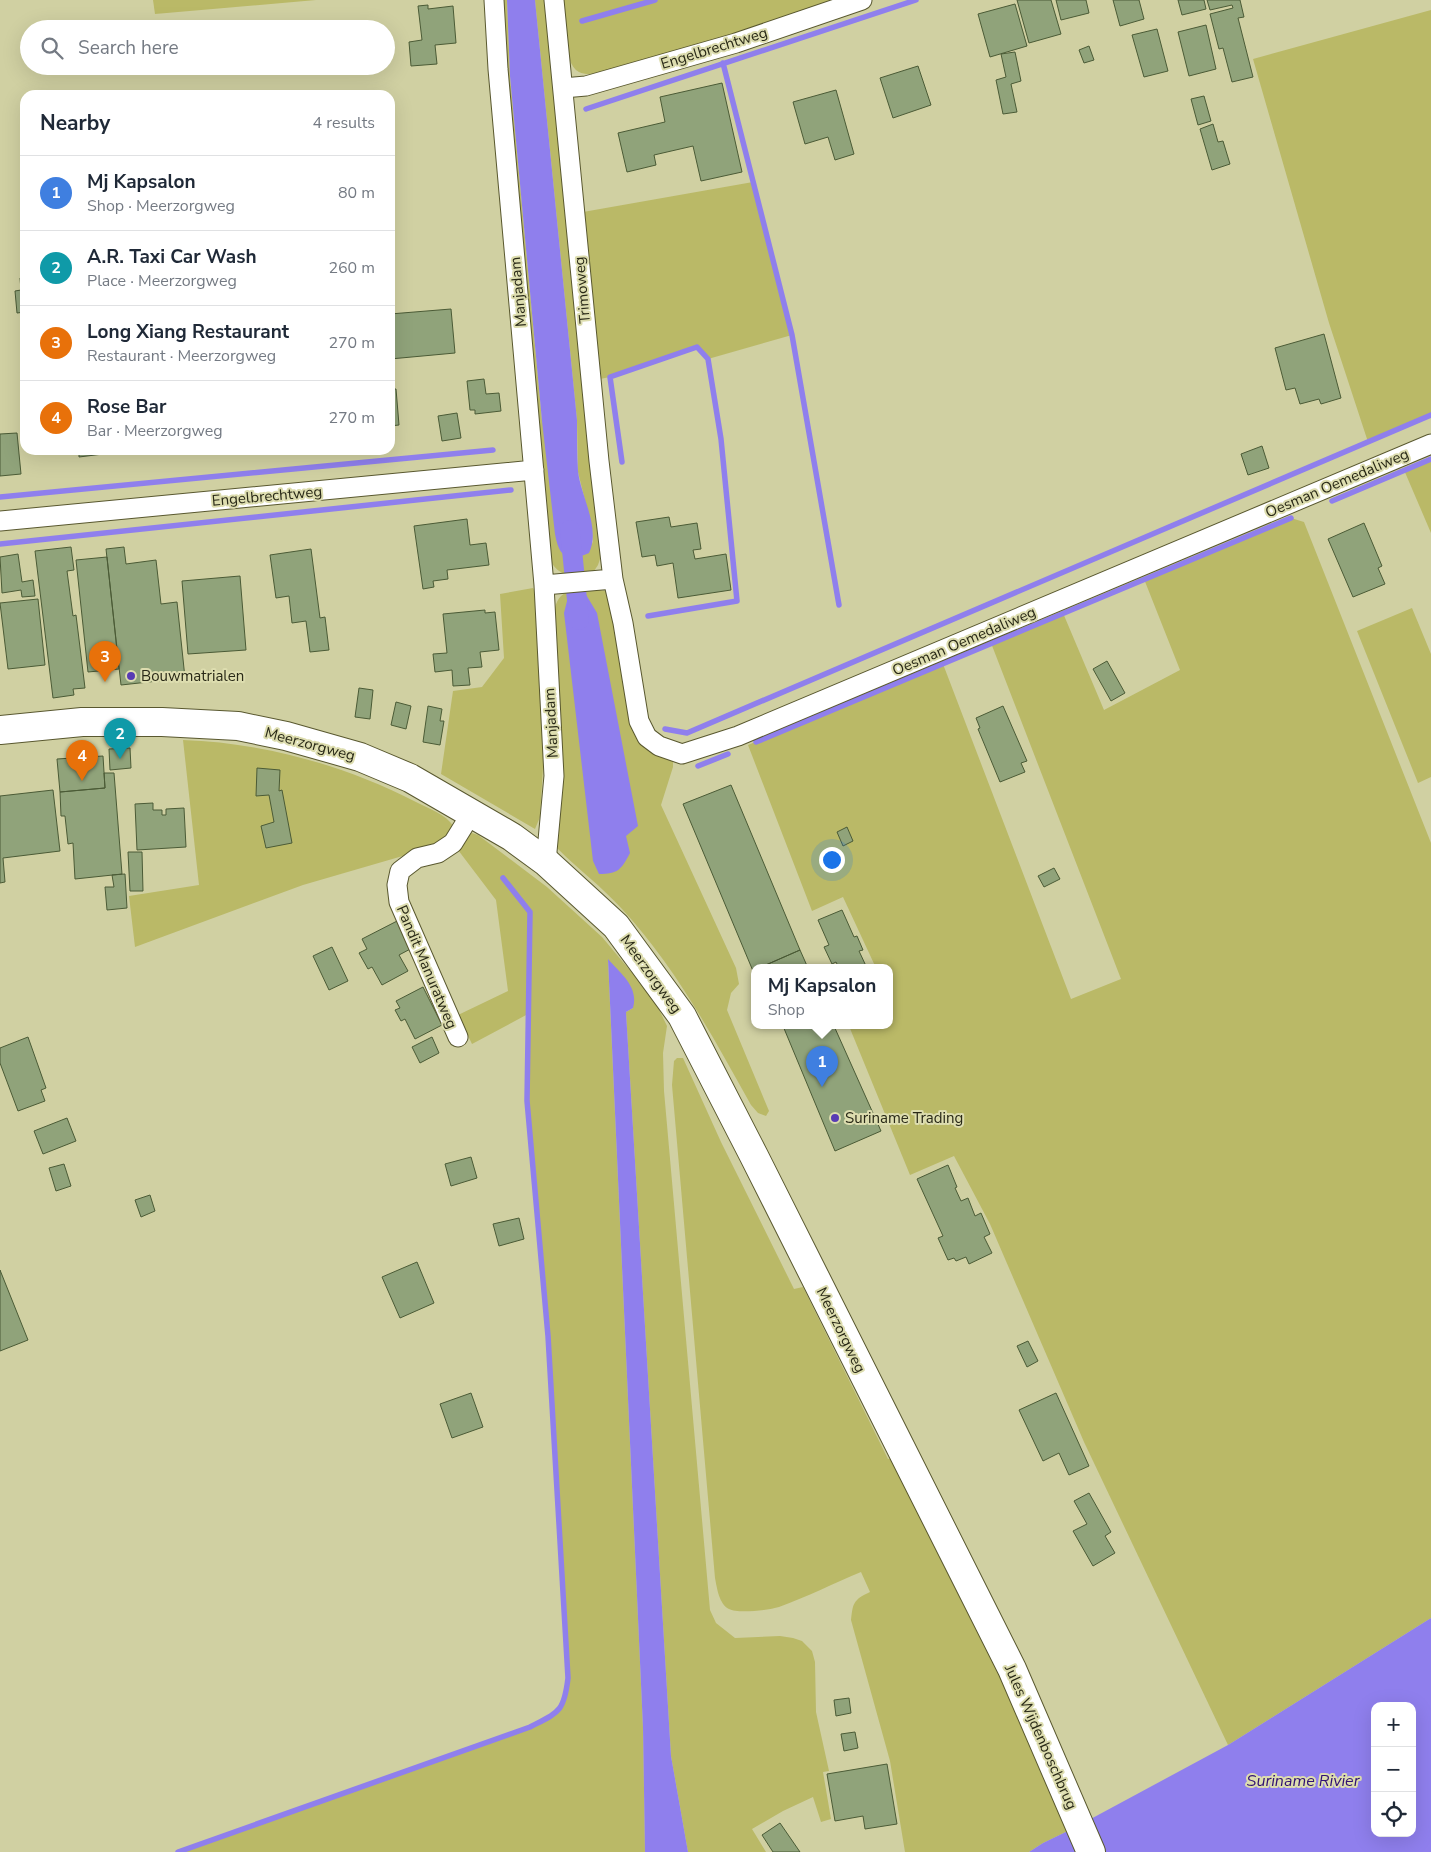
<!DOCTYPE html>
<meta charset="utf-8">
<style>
body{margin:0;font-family:"Nunito Sans",sans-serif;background:#f2f2f3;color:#1f2937}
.controls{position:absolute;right:15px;bottom:15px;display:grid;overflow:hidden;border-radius:10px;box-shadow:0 5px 20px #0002}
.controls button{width:45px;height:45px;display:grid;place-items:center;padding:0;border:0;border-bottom:1px solid #e0e1e3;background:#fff;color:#1f2937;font:25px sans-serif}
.you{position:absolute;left:831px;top:859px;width:18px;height:18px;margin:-12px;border:4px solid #fff;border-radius:50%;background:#1a73e8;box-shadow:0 0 0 8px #1a73e833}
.badge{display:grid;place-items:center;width:32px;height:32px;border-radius:50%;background:#111827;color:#fff;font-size:16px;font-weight:700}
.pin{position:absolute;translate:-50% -41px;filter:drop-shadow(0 1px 2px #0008)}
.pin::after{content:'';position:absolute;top:26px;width:18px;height:15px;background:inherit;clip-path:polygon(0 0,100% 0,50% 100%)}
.popup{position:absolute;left:751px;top:964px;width:142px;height:65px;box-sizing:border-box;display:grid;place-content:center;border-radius:10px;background:#fff;filter:drop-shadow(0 1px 4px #0005);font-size:16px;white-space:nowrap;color:#747a83}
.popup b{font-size:19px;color:#1f2937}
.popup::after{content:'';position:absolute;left:50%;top:100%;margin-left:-10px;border:10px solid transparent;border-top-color:#fff}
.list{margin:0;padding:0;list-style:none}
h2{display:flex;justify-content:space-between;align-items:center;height:65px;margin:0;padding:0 20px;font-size:21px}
h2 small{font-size:16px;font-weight:400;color:#747a83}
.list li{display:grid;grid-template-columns:32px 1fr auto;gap:15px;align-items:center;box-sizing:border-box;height:75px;padding:0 20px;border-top:1px solid #e0e1e3}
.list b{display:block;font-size:19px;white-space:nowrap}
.list p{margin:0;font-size:16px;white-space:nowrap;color:#747a83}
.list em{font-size:16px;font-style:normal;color:#747a83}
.icon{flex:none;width:28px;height:28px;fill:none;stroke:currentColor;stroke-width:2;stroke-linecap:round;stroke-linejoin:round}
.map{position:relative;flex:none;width:1431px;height:1852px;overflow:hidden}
.search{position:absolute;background:#fff;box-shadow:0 5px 20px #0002;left:20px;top:20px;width:375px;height:55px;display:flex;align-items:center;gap:12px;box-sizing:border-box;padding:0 18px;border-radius:28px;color:#747a83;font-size:19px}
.panel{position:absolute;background:#fff;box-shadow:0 5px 20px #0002;left:20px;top:90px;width:375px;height:365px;border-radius:15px}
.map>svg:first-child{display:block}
</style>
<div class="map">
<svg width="1431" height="1852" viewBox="0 0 1431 1852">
<rect width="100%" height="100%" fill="#d0d0a2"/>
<!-- green -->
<path fill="#bab967" d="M153 0H316L155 14Z
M498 0H507L510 76 542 421 593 544 592 529 578 472 577 420 535 0H547L603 550 598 565 592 574C572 575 558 579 549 557Z
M564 0H841L747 32 606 72C597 73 587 76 579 72 562 63 565 18 564 0Z
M1431 10V415L1368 442 1329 323 1253 59Z
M753 182 792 335 708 359 696 347 610 377 600 379 583 212Z
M1431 459V533L1404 470Z
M1291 518 1304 522 1431 843V1618L1228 1745 1084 1442 990 1224 954 1156 910 1175 849 1026H890V968H876L843 897 812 911 748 745 943 664 1071 999 1121 979 991 643 1063 613 1104 710 1180 670 1144 579Z
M533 588 539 600 544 751 540 817 535 829 441 774 453 691 482 687 504 658 500 594Z
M595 589 605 591 612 597 630 703 673 761V767L661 805 736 968 739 984 731 993 727 1010 769 1111 766 1116 758 1113 751 1105C713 1037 675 966 622 909 602 887 578 869 558 849L555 842 554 613C558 587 573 591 595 589Z
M1412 608 1431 654V777L1418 783 1357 631Z
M183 740C265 743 344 765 416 802 429 809 446 814 454 827V832L437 846 303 885 135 947 129 896 199 885Z
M472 833 478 835 547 887 602 937 654 999 667 1026 663 1053 664 1091 710 1610 716 1623 735 1638 780 1636 793 1638 802 1641 812 1651 815 1662 816 1712 829 1771 823 1772 831 1819 821 1822 813 1797 783 1811 752 1829 766 1852H688L671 1756 626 1012 633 1008 608 960 643 1728 645 1852H178L530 1727C559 1712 564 1712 568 1678L548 1336 527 1101 528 1014 472 1044 458 1015 508 991 496 900 455 846 466 834Z
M677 1058H683L721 1142 794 1289 803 1287 888 1459 896 1458 1074 1828 1043 1843 1029 1852H905L890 1761 851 1620C853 1603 853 1600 870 1592L861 1572C834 1583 807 1597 779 1607 769 1610 738 1614 729 1609 719 1604 717 1588 715 1578L672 1085 674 1061Z"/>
<!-- water -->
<path fill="#8f7fed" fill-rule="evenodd" d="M507 0H535L577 420C577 437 577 454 578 471 581 497 601 528 589 553 566 563 559 556 555 534L542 421 510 76Z
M585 593 597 613 638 826 626 836 630 853C621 870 618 874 599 874L593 861 564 613 567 601 571 594Z
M608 959C621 974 639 987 633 1008L626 1012 671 1756 688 1852H645L643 1728Z
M1431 1618V1852H1029L1043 1843 1074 1828 1228 1745ZM1375 1706H1412V1833H1375Z"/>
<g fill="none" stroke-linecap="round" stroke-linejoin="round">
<!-- stream -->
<path stroke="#8f7fed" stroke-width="5.5" d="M582 21 655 0
M723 63 792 335 839 605
M586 109 916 0
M622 462 610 377 697 347 708 359 721 439 737 601 648 616
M0 497 493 450
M1332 501 1431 459
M0 544 511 490
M665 729 687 733 1431 415
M756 742 1291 518
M698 766 728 754
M178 1852 530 1727C559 1712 564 1712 568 1678L548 1336 527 1101 530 912 503 878"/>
<!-- canal -->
<path stroke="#8f7fed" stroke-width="20" d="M570 530 579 620"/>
</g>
<!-- building -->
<path fill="#90a37a" stroke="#4b5b36" d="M1017 0H1051L1061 34 1029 43Z
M1056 0H1086L1089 13 1061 20Z
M1113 0H1139L1144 19 1120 26Z
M1178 0H1204L1206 9 1182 15Z
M1207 0H1240L1244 17 1238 18 1253 77 1232 82 1223 48 1219 49 1210 14 1233 8 1232 5 1210 10Z
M1015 4 1027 46 990 57 978 14Z
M428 5V9L453 6 456 43 435 45 437 64 411 66 409 42 422 40 418 6Z
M1206 25 1216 69 1189 76 1178 32Z
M1157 29 1168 71 1144 77 1132 35Z
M1089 46 1094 60 1084 63 1079 50Z
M1015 52 1021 81 1011 84 1017 112 1003 114 996 80 1006 77 1001 54Z
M918 66 931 105 893 118 880 78Z
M722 83 742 172 701 181 693 146 654 155 656 165 627 172 618 133 665 122 660 97Z
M836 90 854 154 835 160 828 137 805 144 793 102Z
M1204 96 1211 121 1198 125 1191 99Z
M1213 124 1218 142 1223 141 1230 164 1212 170 1200 129Z
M20 278H25V312L17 313 15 291 21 290Z
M451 309 455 353 390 359V314Z
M1324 334 1341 398 1321 404 1319 399 1300 404 1295 388 1286 390 1275 348Z
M390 370 393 389H396L399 425 390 426Z
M484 379 486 394 499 393 501 411 475 414V410H470L467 381Z
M457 413 461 438 442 441 438 416Z
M17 433 21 474 0 476V434Z
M1262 446 1269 468 1248 475 1241 454Z
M79 450H102L103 454 79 457Z
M669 517 671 527 697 523 701 549 693 550 695 559 726 554 731 590 678 598 673 563 657 566 655 555 642 557 636 522Z
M467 519 470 545 486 543 489 565 447 570 448 579 433 581 434 587 423 589 414 526Z
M1364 523 1382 566 1378 568 1385 584 1353 597 1328 539Z
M71 547 74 570 67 571 73 616 76 615 85 688 73 689 74 695 53 698 35 551Z
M124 547 126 564 156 560 161 604 177 602 185 678 121 685 106 549Z
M311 549 320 618 325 617 329 650 310 652 306 621 292 623 289 596 276 598 270 555Z
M18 554 22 582 33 580 35 596 22 597 21 590 2 593 0 557Z
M107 557 119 669 88 672 76 560Z
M240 576 246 650 188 654 182 581Z
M38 599 45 665 8 669 0 603Z
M485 610V613L495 612 499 650 480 652 482 667 468 668 470 685 453 686 452 670 435 672 433 654 447 653 443 614Z
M1107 661 1125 693 1111 701 1093 669Z
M359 688 373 690 370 719 355 717Z
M396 702 411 706 406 729 391 725Z
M428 706 442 709 440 721H444L440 745 423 742Z
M1003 706 1027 761 1021 763 1025 772 1000 782 978 729 980 728 976 718Z
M130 748 131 768 110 770 109 749Z
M103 756 105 788 60 792 57 759Z
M257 768 280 770 279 791 282 790 292 843 266 848 261 826 274 822 269 795 256 796Z
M104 773H114L122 874 75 879 73 843 68 844 65 816H61L60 792 105 788Z
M731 785 800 950 759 968H754L753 971 683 804Z
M53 790 60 851 3 858 5 882 0 883V796Z
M153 803V810H162V815H166V809L184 808 186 847 137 850 135 804Z
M847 827 853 841 843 846 837 832Z
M128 852H142L143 891H130Z
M1054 868 1060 879 1044 887 1038 876Z
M125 874 127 908 107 910 105 887H114L112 875Z
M842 910 854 937 857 936 863 950 859 951 866 966 861 968H839L836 962 832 964 824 947 829 945 818 920Z
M401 919 416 946 399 955 408 971 382 985 372 967 368 969 359 953 367 949 362 939Z
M332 947 348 981 329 990 313 956Z
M800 950 808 968H759Z
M423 987 442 1025 415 1039 405 1019 401 1021 395 1010 400 1008 396 1001Z
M783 1026H834L881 1131 835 1151Z
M28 1037 46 1088 41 1090 45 1101 18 1111 0 1063V1048Z
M432 1037 439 1053 420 1063 412 1047Z
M67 1118 76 1141 43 1154 34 1131Z
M471 1157 477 1178 451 1186 445 1164Z
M64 1164 71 1186 56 1191 49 1168Z
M948 1165 957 1187 955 1188 961 1201 968 1198 975 1216 981 1213 990 1234 984 1237 992 1253 969 1264 966 1257 956 1261 954 1258 948 1260 938 1238 943 1236 917 1179Z
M150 1195 155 1211 141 1217 135 1200Z
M519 1218 524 1239 499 1246 493 1224Z
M417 1262 434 1303 400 1318 382 1277Z
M0 1270 28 1340 0 1351Z
M1028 1341 1038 1361 1027 1367 1017 1346Z
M471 1393 483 1427 452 1438 440 1404Z
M1056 1393 1089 1466 1069 1475 1059 1453 1043 1461 1019 1410Z
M1089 1493 1111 1532 1105 1536 1115 1553 1093 1566 1073 1531 1087 1524 1074 1501Z
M849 1698 851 1713 836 1716 834 1700Z
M855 1732 858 1748 844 1751 841 1734Z
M887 1764 897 1824 865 1829 863 1816 835 1821 827 1774Z
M780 1823 800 1852H773L762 1835Z"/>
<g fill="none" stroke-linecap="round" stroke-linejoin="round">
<!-- street casing -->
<g stroke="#59582f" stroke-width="21">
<path id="street" d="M494 0 498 69 544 585 554 776 546 862
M554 0 599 461 613 579 623 623 639 721 647 737 659 746 682 754 738 736 1431 444
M563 88 586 86 736 43 862 0
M0 521 534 470
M544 585 613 579
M458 1037 399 902 397 885 400 871 417 858 438 853 453 843 471 814"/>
</g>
<!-- primary casing -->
<g stroke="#59582f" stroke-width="30">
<path id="primary" d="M0 730 82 722H162L238 726 286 736 360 757 410 778 512 837 546 862 616 926 682 1016 754 1156 1012 1669 1091 1852"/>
</g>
<!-- street -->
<use href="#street" stroke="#fff" stroke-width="19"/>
<!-- primary -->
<use href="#primary" stroke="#fff" stroke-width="28"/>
</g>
<!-- markers -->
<g fill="#583cb4" stroke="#ddddaf" stroke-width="2">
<circle cx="131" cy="676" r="5"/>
<circle cx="835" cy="1118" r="5"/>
</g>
<g text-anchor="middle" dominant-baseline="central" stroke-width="4" stroke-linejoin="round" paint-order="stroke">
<!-- street labels -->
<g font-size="15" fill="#292917" stroke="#ddddaf">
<text transform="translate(714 48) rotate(-17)">Engelbrechtweg</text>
<text transform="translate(582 290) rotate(-95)">Trimoweg</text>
<text transform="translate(518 292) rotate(-95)">Manjadam</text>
<text transform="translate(1337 483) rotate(-23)">Oesman Oemedaliweg</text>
<text transform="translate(267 496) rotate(-5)">Engelbrechtweg</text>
<text transform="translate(964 641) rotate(-23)">Oesman Oemedaliweg</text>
<text transform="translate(551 723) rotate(-93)">Manjadam</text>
<text transform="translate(310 744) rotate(15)">Meerzorgweg</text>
<text transform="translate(427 967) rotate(67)">Pandit Manuratweg</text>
<text transform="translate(651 974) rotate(54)">Meerzorgweg</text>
<text transform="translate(841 1330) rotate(64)">Meerzorgweg</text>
<text transform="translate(1041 1737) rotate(66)">Jules Wijdenboschbrug</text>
</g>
<!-- poi labels -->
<g font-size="15" fill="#292917" stroke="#ddddaf" text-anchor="start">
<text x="141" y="676">Bouwmatrialen</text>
<text x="845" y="1118">Suriname Trading</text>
</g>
<!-- water labels -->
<g font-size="16" font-style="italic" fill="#301073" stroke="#ddddaf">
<text x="1303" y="1781">Suriname Rivier</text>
</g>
</g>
</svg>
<div class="controls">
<button>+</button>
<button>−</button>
<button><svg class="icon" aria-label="locate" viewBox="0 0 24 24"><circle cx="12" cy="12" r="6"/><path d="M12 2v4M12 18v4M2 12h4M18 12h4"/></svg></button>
</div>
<div class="you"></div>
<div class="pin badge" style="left:822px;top:1087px;background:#3f7fe0">1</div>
<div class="popup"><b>Mj Kapsalon</b>Shop</div>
<div class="pin badge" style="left:120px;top:759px;background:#0f9aa8">2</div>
<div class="pin badge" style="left:105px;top:682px;background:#e8710a">3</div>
<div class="pin badge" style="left:82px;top:781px;background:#e8710a">4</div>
<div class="search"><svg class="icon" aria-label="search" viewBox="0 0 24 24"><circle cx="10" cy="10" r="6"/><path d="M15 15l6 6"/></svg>Search here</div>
<section class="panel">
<h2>Nearby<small>4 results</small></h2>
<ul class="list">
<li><span class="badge" style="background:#3f7fe0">1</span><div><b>Mj Kapsalon</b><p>Shop · Meerzorgweg</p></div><em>80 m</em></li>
<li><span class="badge" style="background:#0f9aa8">2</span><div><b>A.R. Taxi Car Wash</b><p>Place · Meerzorgweg</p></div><em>260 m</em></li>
<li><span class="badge" style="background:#e8710a">3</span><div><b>Long Xiang Restaurant</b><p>Restaurant · Meerzorgweg</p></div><em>270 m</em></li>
<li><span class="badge" style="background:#e8710a">4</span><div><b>Rose Bar</b><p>Bar · Meerzorgweg</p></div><em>270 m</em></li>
</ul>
</section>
</div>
